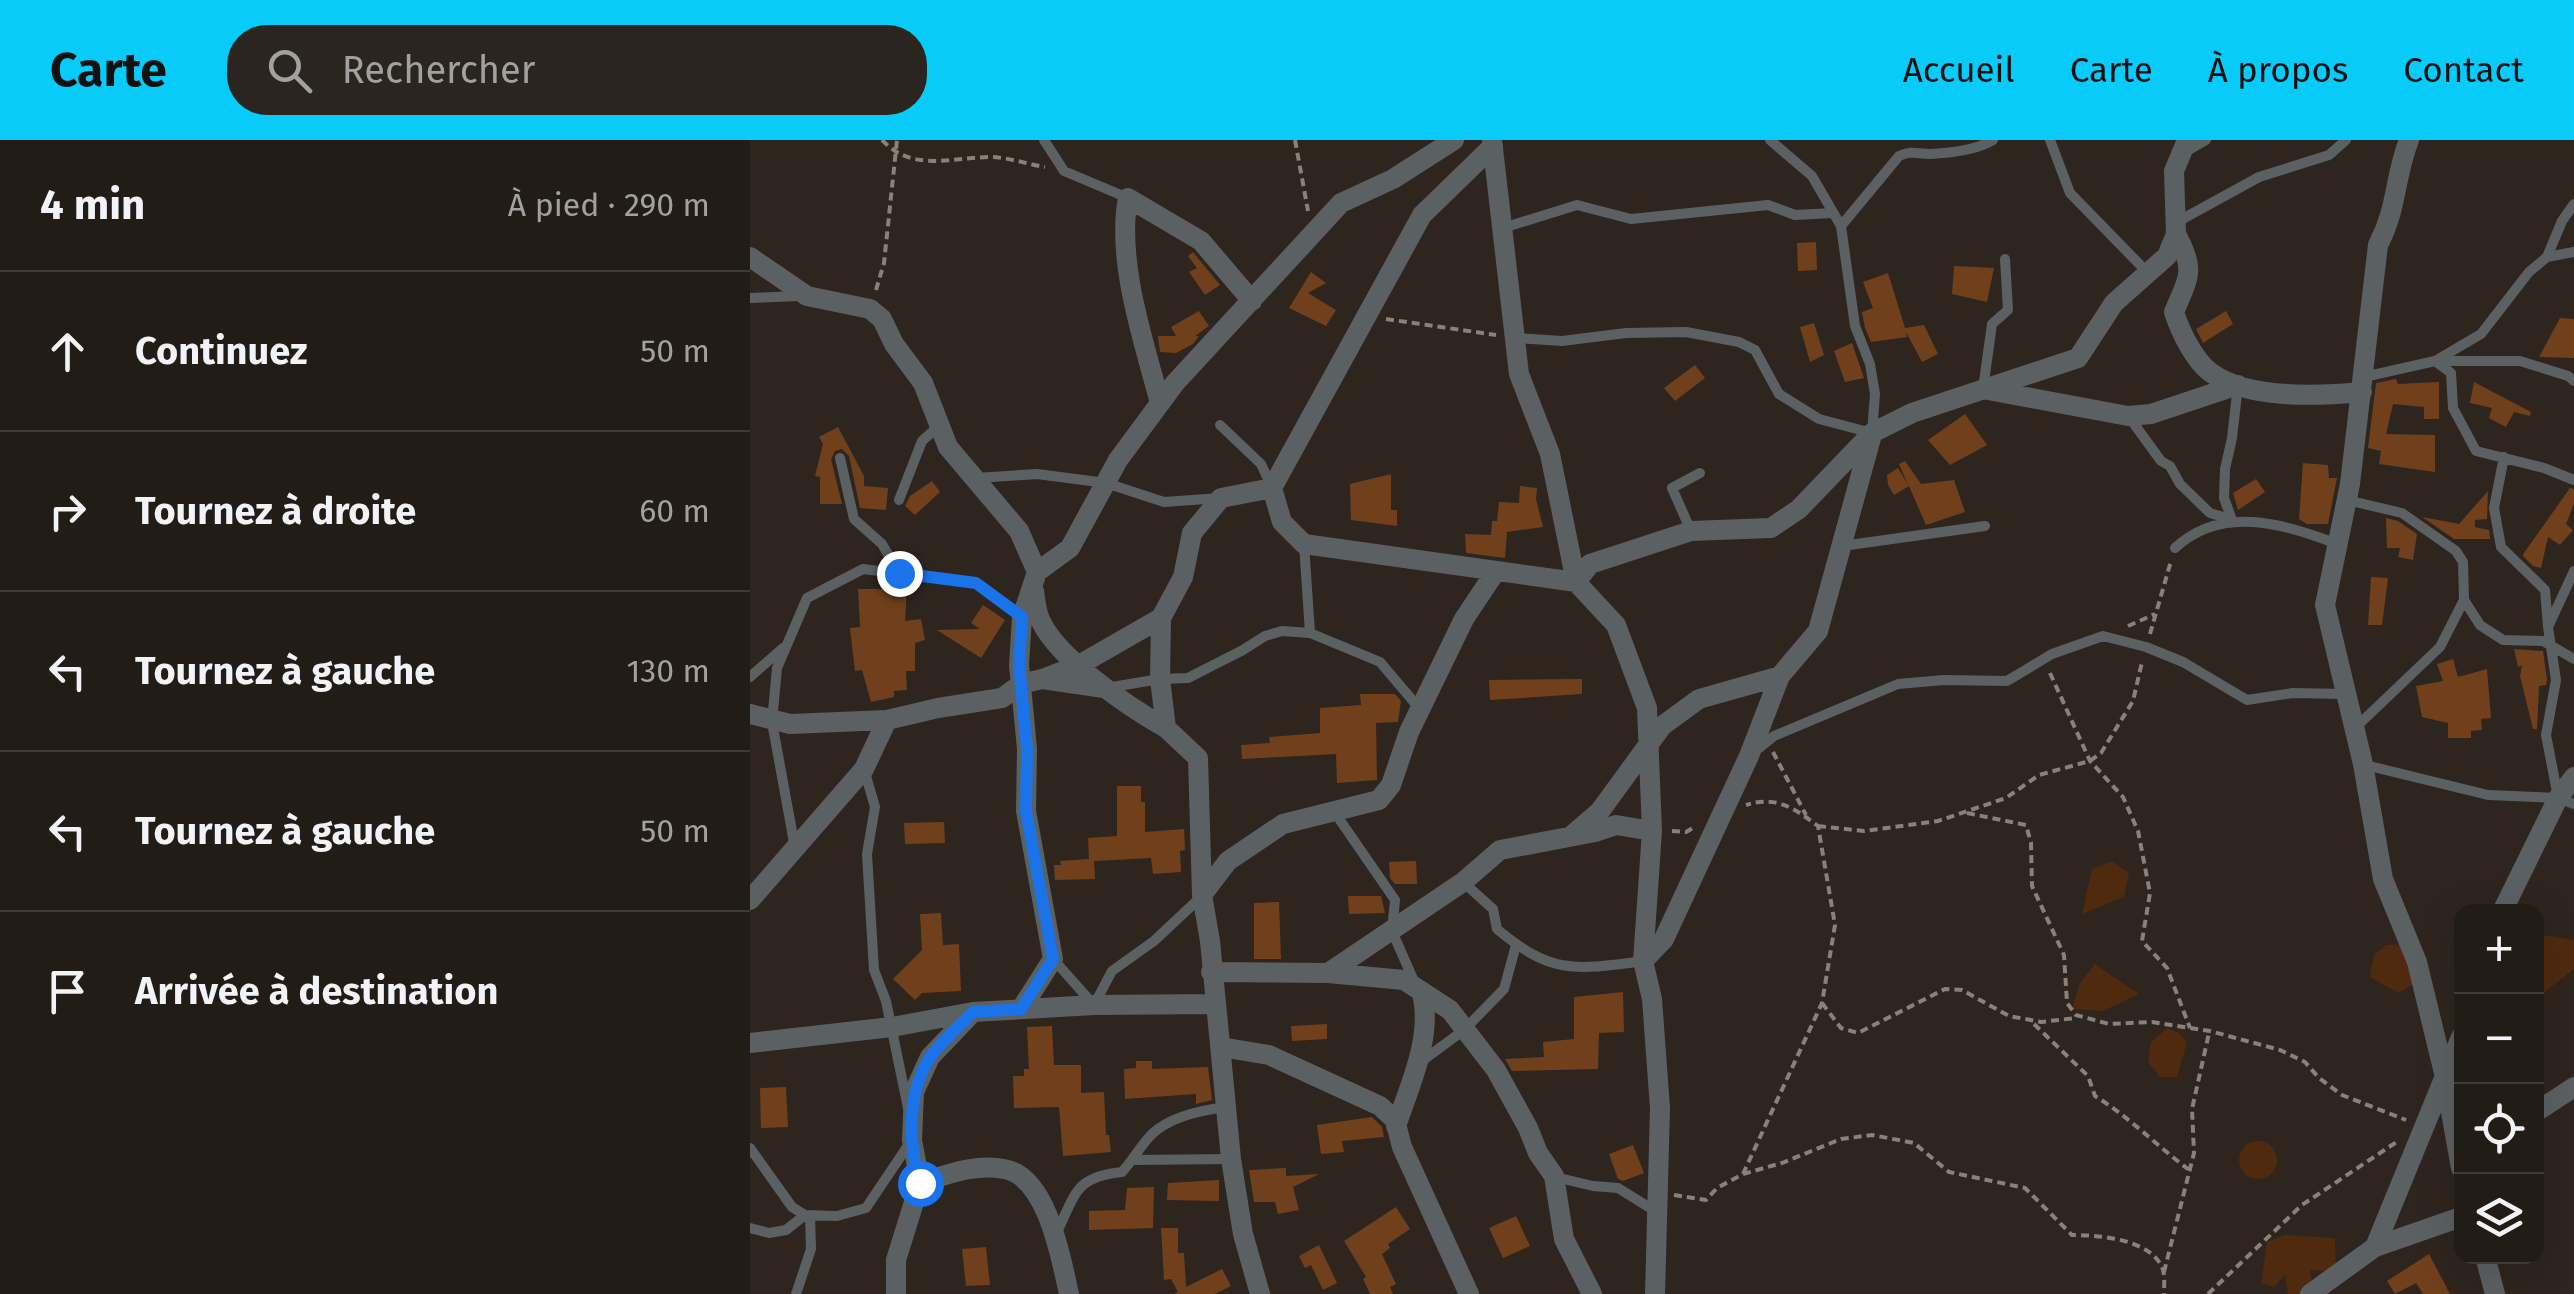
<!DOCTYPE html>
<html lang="fr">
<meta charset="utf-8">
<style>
body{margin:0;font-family:"Fira Sans",sans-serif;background:#2a251f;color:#f1f3f6}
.controls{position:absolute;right:30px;bottom:30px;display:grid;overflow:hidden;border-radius:20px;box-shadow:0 10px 40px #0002}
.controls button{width:90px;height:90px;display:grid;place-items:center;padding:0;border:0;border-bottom:2px solid #3f3a35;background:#221c16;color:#f1f3f6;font:50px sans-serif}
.stop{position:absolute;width:30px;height:30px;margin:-22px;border:8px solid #1a73e8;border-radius:50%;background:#fff}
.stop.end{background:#1a73e8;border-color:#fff;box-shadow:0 2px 10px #0008}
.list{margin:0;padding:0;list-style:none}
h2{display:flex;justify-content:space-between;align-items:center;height:130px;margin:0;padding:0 40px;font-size:42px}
h2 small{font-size:32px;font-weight:400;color:#a2a1a1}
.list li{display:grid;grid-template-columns:65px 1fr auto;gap:30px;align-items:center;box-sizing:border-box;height:160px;padding:0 40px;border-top:2px solid #3f3a35}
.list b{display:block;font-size:38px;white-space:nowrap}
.list em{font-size:32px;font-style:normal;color:#a2a1a1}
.icon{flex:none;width:55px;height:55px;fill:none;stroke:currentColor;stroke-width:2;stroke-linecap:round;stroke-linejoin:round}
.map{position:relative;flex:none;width:1824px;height:1154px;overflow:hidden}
header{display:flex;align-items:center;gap:60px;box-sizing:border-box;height:140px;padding:0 50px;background:#09cbfa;color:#111}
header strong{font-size:48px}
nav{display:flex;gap:55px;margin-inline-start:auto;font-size:35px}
.search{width:700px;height:90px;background:#2a251f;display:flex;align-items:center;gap:25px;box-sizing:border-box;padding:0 35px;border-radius:40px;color:#a2a1a1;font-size:38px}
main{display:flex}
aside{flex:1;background:#221c16}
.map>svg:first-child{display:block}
</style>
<header>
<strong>Carte</strong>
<div class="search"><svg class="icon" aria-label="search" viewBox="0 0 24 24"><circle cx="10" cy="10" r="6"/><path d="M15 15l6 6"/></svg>Rechercher</div>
<nav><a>Accueil</a><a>Carte</a><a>À propos</a><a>Contact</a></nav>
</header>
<main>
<aside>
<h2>4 min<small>À pied · 290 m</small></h2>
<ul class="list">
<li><svg class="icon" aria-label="ahead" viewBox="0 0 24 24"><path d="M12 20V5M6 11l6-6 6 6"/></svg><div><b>Continuez</b></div><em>50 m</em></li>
<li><svg class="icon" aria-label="right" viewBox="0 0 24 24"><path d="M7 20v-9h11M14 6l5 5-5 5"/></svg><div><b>Tournez à droite</b></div><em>60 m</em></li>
<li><svg class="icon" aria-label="left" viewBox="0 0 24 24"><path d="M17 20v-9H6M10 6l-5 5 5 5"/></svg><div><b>Tournez à gauche</b></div><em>130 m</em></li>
<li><svg class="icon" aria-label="left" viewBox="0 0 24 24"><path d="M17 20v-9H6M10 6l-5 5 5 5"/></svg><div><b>Tournez à gauche</b></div><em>50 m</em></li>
<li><svg class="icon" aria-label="arrive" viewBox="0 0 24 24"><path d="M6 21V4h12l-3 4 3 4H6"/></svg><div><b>Arrivée à destination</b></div></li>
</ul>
</aside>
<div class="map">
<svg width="1824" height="1154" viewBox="0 0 1824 1154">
<rect width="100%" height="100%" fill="#2e251e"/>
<!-- green -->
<path fill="#4f2a0e" d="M1362 721 1379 733 1374 757 1332 774 1342 729Z
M1786 794 1824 800V829L1787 858Z
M1660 804 1666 843 1648 853 1620 837 1624 815 1636 805Z
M1345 824 1389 854 1353 871 1322 869 1330 843Z
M1417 888 1429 893 1437 902 1427 937H1410L1398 922 1401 902Z
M1489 1020a19 19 0 1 1 38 0a19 19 0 1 1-38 0Z
M1534 1095 1585 1098 1586 1132 1560 1130 1563 1146 1557 1154H1538L1535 1135 1524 1147 1511 1143 1517 1102Z"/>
<!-- building -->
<path fill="#70401d" d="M1066 102 1067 130 1048 131 1047 103Z
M443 112 470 145 455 155 439 132 447 128 438 116Z
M1204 126 1244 128 1237 162 1202 154Z
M561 132 576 143 558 153 586 170 576 186 539 168Z
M1138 133 1155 188 1174 185 1188 214 1172 222 1156 192 1157 197 1121 202 1115 188 1112 172 1123 168 1113 142Z
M449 171 459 186 445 196H449L443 204 426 213 410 212 408 196H426L421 187Z
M1476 171 1483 184 1453 203 1446 189Z
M1810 178 1824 179V218L1789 217Z
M1064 183 1074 215 1060 222 1050 187Z
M1102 203 1114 238 1095 242 1084 211Z
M945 225 955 238 925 261 914 248Z
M1646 239 1648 244 1689 242V279H1674V267L1643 264 1636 294 1685 295V332L1629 324 1631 311 1618 308 1626 243Z
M1724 242 1781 272 1780 276 1764 272 1756 287 1739 278 1742 268 1720 263Z
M1215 274 1237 305 1200 325 1178 300Z
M88 287 114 336V346L138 348 136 370 110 368 99 316 92 309 85 311 81 319 92 364H70V337L65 336 73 304 69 297Z
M1155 321 1171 344 1204 340 1215 372 1176 385 1159 346 1144 355 1138 345 1137 335 1148 328 1158 345 1149 324Z
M1553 323 1578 325 1579 338H1587L1578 384H1557L1549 379Z
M641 334V370H647V386L601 380 600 344Z
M1506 339 1515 352 1488 370 1483 353Z
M182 341 190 352 165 375 155 366 160 356Z
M770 346 787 348 786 359 793 387 757 392 755 418 716 413 715 394 741 395 742 381H747L749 362 769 363Z
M1820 348 1824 349V364L1816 384 1823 390 1810 405 1798 397 1791 428 1783 426 1773 416 1774 413Z
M1738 351 1737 379 1725 380V387L1739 390 1740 399H1704L1672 377 1709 384Z
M1636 378 1648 381 1667 394 1663 420 1648 417 1650 408H1637Z
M1621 437 1638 438 1632 485H1618Z
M108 449H157L155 481 171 479 175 500 165 503V531H156L157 550 144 551V557L121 562 112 530 105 531 100 488 110 487Z
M233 465 255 480 231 518 187 490 230 489 221 483Z
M1764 509 1793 511 1797 540 1796 545 1789 546 1787 589H1783L1770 536 1772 525 1768 527Z
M1703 519 1708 537 1737 529 1741 578 1731 579 1732 590 1721 591V598H1698V583L1672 577 1666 546 1693 541 1687 524Z
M832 539V554L740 560 739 540Z
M610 554H645L651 561 648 582 626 583 627 640 587 643 586 614 492 619 491 605 520 603 519 597 570 593V568L611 565Z
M367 646H391V662H395V692L434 689 435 710 430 711 431 732 403 734 401 718 344 721 345 739 305 740 304 725H311L310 721 339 719 338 698 367 696Z
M194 682 195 703 155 704 154 683Z
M666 721 667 744H645L640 738 639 722Z
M598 756H631L635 773 599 774Z
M529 762 531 819H504V763Z
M191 773 193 805 209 804 211 851 172 853 165 860 143 839 172 810 170 774Z
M873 852 874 892 849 893 848 929 762 931 755 919 794 917 793 902 824 899V857Z
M577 884V899L542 901 541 886Z
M302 886 304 925H331V953L354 952 356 995H359L361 1012 313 1016 309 967 264 968 263 936H274V929H279L277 887Z
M386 921H402V929L458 927 462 960 446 964V954L375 959 374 929 386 928Z
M36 947 38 987 11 988 10 948Z
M622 977 632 987 634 997 592 1001 594 1012 571 1014 567 985Z
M883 1005 894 1033 873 1041 868 1039 859 1014Z
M536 1028V1036L569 1034 543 1047 549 1070 528 1074 525 1062H504L499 1030Z
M469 1040V1061L417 1060 418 1043Z
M404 1047 403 1088 339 1090V1071L375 1070 377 1048Z
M646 1067 660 1089 638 1104 640 1108 632 1114 646 1144 640 1147 643 1154H620L613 1139 616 1137 594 1101Z
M766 1076 780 1106 753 1118 739 1088Z
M411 1088H428V1113H434L436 1147 472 1129 481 1146 465 1154H424L428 1152 421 1139 414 1140Z
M569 1105 587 1143 573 1150 561 1125 555 1128 549 1116Z
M236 1107 240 1145 216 1146 212 1109Z
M1679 1114 1700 1154H1673L1666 1143 1645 1154 1637 1141Z"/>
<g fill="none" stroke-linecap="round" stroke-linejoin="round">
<!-- path -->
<path stroke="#89817b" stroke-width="4" stroke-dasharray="8 5" stroke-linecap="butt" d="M132 0C162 32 199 18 239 17 257 17 277 24 295 27
M545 0 558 71
M126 150 134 123 147 0
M636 179 746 195
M1378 486 1405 474
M1400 494 1421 421
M1300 533 1340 621 1373 657 1388 691 1400 753 1392 801 1417 828 1440 888
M1023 612 1056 675
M1217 673 1276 685 1281 703 1282 746 1314 815 1317 863 1326 875 1359 884 1402 882 1460 891 1530 910 1555 922 1569 938 1592 955 1656 980
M1068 686 1114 691 1188 681 1256 658 1289 635 1340 621 1351 613 1383 561 1392 522
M922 691 936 692 946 686
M1072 863 1091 888 1108 893 1195 849 1212 850 1259 876 1291 882 1326 878
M1284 884 1338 936 1345 956C1379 977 1406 1005 1438 1029
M993 1034 1032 1023 1091 999 1122 995 1164 1003 1199 1032 1275 1048 1322 1095C1349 1095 1403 1099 1413 1130 1415 1137 1414 1146 1414 1154
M924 1055 956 1060 967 1048 993 1034 1072 863 1085 785 1068 686C1045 669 1027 655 996 665
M1414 1132 1444 1013 1442 969 1459 893
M1458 1154 1552 1065 1648 1001"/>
<!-- lane -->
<path stroke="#5b6163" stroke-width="10" d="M294 0 314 31 378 58
M1300 0 1320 53 1397 132
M1437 11 1456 0
M1824 64 1812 81 1797 117 1779 132 1731 194 1685 221 1701 233 1703 268 1726 311 1794 328 1824 340
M1427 82 1509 37 1579 15 1596 0
M1091 86 1149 16C1162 10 1167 14 1180 14 1200 13 1227 10 1243 0
M753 88 827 65 881 79 1018 65 1045 75 1083 73
M1797 117 1824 112
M0 158 49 156
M765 198 812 201 876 193 936 192 989 202 1005 210 1029 254 1069 279 1122 293 1125 254 1120 224 1105 186 1091 86 1062 36 1020 0
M1614 237 1685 221H1770L1818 236 1824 241
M1233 249 1242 184 1258 170 1255 119
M1379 277 1411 321 1420 326 1430 344 1460 373 1480 379
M470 285 511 324 522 348
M1754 317 1744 368 1751 407 1795 450 1798 486
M90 318 104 379 132 404 149 433
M226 338 287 334 356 343 414 362 470 358
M149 360 172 301 190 285
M1597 360 1652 373 1706 411 1713 422 1714 460 1730 485 1753 500 1793 501 1824 519
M1482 380 1474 358 1475 329 1482 298 1488 245
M941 391 922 348 950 333
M554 404 560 493
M1092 406 1235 386
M1425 408C1471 365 1533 383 1587 404
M0 537 33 508
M356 548 410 539 438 538 493 510 515 496 532 491 560 493 630 522 669 568
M1604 589 1690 507 1714 460
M1004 612 1024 596 1148 544 1194 540 1257 541 1302 514 1353 496 1396 507 1433 522 1497 560 1543 553 1595 554
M1615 625 1738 655 1808 658 1824 664
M114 629 125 667 117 714 124 830 136 861 158 968
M1808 657 1796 595 1806 540 1798 487 1824 431
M583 670 645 760 642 791 663 839
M45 708 22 582 27 528 57 458 113 429 226 443 272 477
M713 742 743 769 747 789C802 835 825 830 893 821
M303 819 344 865 362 831 404 801 452 756
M672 921 714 890 754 849 766 805
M0 1008 42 1067 55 1075
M383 1020 481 1019
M805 1037 843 1046 868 1048 905 1071
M0 1088 19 1093 36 1090 55 1075 87 1076 116 1068 161 1001
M306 1094C326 1054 324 1037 372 1032 383 1020 391 1005 402 994 420 977 452 970 476 967
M46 1154 61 1109 60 1075"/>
<!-- street -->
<path stroke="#5b6163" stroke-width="20" d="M742 0 769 234 800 314 826 442 866 485 897 568 902 691 893 821 902 859 910 968 905 1154
M1659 0C1644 38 1648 67 1628 105L1600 344 1575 465 1613 624 1633 739 1667 822 1694 933 1711 1028
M1426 94C1446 131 1439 136 1424 172 1430 191 1444 220 1460 232 1497 260 1569 256 1612 252
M0 117 57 156 120 169 132 179 144 204 173 243 198 307 269 391 287 432
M1238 250 1378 276 1401 274 1488 245
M410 263C394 202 366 121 378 58L451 101 502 161
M522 348 672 75 743 6
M284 451C285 458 286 467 288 474 300 514 380 568 416 588
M354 548 292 539 329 525 411 478
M0 574 40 584 137 580 188 568 252 558 271 544 292 539
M821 696 850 671 912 586 949 559 1030 536
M452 755 478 721 533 684 629 660 641 645 659 592 714 479 746 431
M0 760 114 629 137 580
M1752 772 1808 658 1824 637
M893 821 914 799 999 616 1030 536 1068 491 1121 298
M461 832 578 833 654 840 700 870 746 930 778 988 788 1013 804 1036 814 1099 842 1154
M578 833 713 742 750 710 845 692 866 685 902 691
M271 869 303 819 276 671 277 609 269 525 272 477 287 432 320 408 368 320 425 243 591 63 643 39 704 0
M0 903 142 887 223 872
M471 907 519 915 630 966 645 980 652 1007 719 1154
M1786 972 1824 947
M646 986C660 945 683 896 672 853
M170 1043C196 1035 226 1023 254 1029 297 1036 311 1118 319 1154
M1625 1107 1711 897
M1735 1116 1745 1154
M146 1154V1120L170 1043 162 1000 164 952 180 917 223 872 344 865 465 864
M510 1154 493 1094 481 1019 460 801 452 755 448 618 416 588 410 539 411 478 433 437 442 393 471 358 522 348 532 382 554 404 826 442 840 424 941 391 1021 388 1049 369 1122 293 1162 273 1328 218 1364 163 1417 116 1426 94 1424 31 1437 0
M1560 1154 1625 1107 1711 1077"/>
</g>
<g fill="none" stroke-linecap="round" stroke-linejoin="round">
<!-- route -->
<path stroke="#1a73e8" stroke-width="12" d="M149 433 226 443 272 477 269 525 277 609 276 671 303 819 271 869 223 872C209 887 190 902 179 919 157 954 158 1004 170 1043"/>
</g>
</svg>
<div class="controls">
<button>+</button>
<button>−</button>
<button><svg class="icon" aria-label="locate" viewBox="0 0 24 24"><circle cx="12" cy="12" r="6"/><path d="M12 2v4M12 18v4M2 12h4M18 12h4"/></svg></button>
<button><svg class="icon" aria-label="layers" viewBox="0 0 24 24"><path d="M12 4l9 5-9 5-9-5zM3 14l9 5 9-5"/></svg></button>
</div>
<div class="stop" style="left:170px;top:1043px"></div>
<div class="stop end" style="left:149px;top:433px"></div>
</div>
</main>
